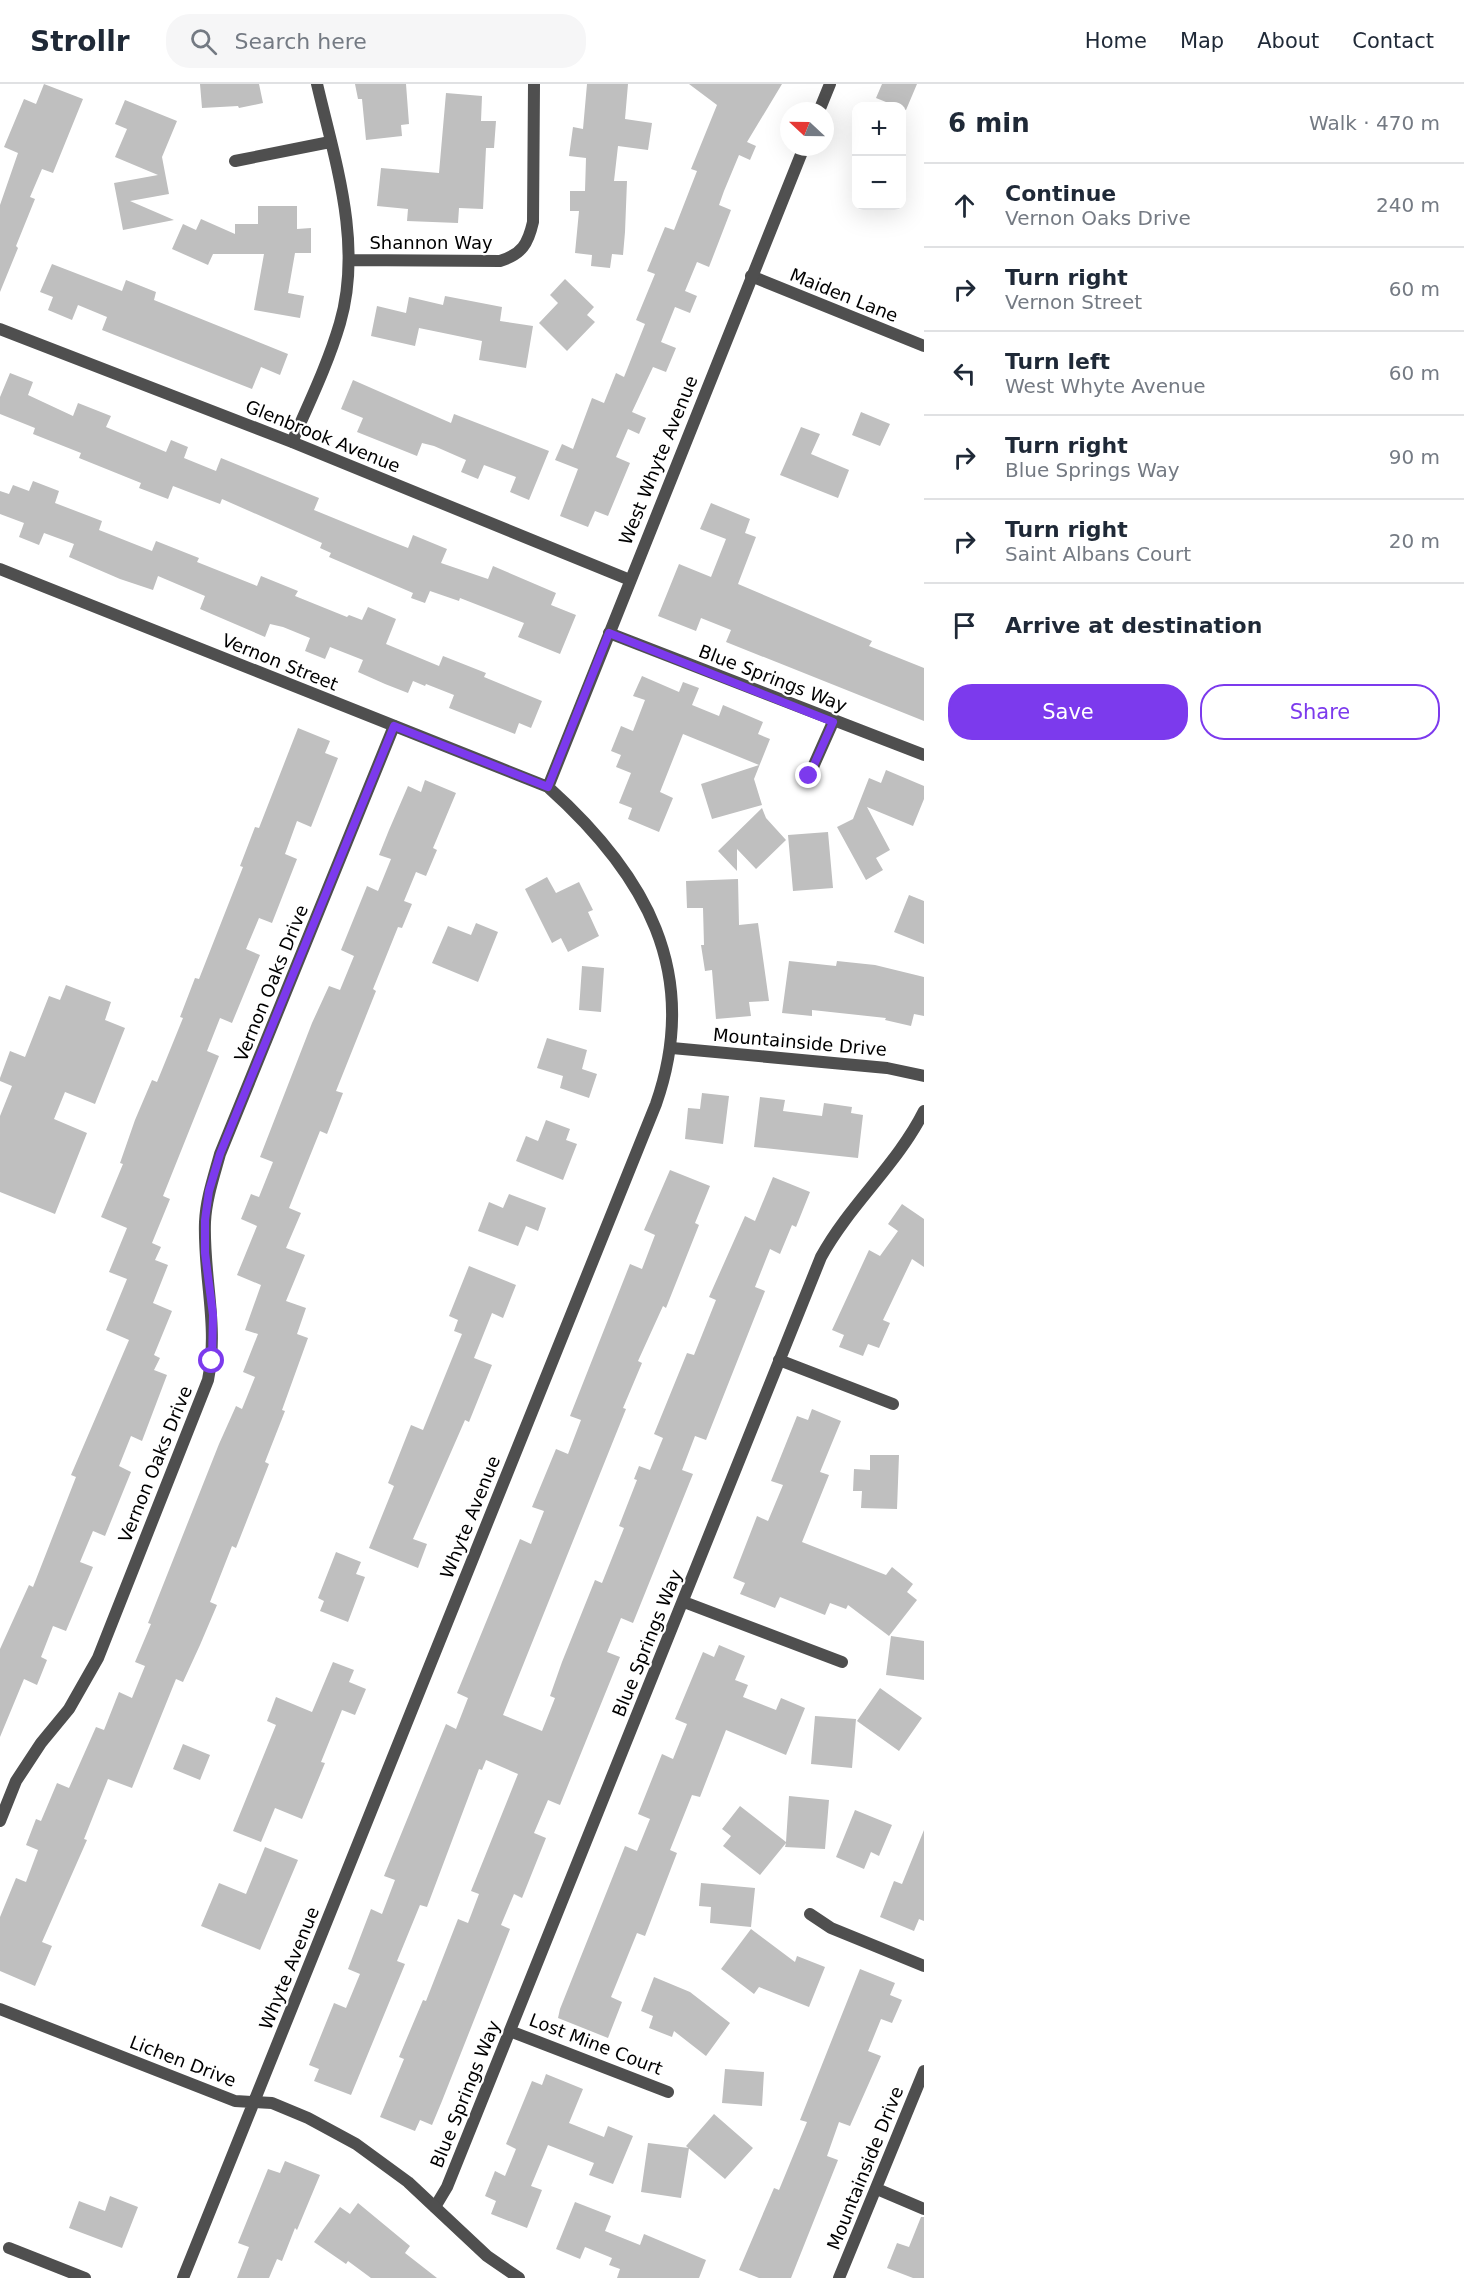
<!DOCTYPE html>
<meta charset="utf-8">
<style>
body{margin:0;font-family:"DejaVu Sans",sans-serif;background:#f6f6f7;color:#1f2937}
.controls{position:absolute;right:18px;top:18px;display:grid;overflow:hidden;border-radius:12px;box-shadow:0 6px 24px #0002}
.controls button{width:54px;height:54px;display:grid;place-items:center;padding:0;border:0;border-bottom:2px solid #e0e1e3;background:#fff;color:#1f2937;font:30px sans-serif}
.compass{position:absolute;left:780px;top:18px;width:54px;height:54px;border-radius:50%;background:#fff;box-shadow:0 6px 24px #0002;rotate:292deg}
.stop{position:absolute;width:18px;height:18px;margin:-14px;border:4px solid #7c3aed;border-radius:50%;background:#fff}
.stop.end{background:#7c3aed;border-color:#fff;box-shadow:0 2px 6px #0008}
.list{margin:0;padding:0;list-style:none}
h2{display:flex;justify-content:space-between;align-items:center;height:78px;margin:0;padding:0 24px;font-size:26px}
h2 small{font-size:20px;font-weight:400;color:#747a83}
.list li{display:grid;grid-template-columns:39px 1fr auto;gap:18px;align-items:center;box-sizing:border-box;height:84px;padding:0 24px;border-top:2px solid #e0e1e3}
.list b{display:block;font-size:22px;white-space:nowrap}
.list p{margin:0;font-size:20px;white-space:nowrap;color:#747a83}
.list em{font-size:20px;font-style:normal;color:#747a83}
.actions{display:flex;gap:12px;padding:18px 24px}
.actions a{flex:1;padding:14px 0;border:2px solid #7c3aed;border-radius:24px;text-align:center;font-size:21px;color:#7c3aed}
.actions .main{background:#7c3aed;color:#fff}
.icon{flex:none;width:33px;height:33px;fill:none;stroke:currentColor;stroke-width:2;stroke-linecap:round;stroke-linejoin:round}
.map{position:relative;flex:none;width:924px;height:2194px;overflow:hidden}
header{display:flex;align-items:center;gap:36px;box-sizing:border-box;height:84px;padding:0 30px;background:#fff;border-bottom:2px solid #e0e1e3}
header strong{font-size:28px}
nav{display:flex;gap:33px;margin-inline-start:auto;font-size:21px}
.search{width:420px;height:54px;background:#f6f6f7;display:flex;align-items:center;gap:15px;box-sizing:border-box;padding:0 21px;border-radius:24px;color:#747a83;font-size:22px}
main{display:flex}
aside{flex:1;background:#fff}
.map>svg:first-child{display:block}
</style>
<header>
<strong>Strollr</strong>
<div class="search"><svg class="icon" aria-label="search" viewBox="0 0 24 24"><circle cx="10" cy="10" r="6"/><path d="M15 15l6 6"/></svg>Search here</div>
<nav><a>Home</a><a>Map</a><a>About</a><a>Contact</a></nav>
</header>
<main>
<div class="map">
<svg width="924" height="2194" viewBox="0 0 924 2194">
<rect width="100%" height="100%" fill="#fff"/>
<!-- building -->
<path fill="#bfbfbf" d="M44 0 83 15 53 89 42 85 30 113 35 115 16 162 18 164 0 208V121L18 69 4 63 24 15 36 20Z
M200 0H259L263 19 239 24 238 22 202 24Z
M355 0H406L409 40 401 41 402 52 366 56 362 15H358Z
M587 0H628L625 35 652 39 648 66 618 62 614 97H627L625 148 623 171 612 170 610 184 591 182 592 171 575 169 579 127H570V107H585L586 74 569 72 573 43 583 45Z
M689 0H782L747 58 756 62 750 76 739 71 724 107 719 121 731 126 709 183 697 178 685 207 697 212 690 229 675 223 661 258 676 264 666 288 653 283 632 328 646 334 639 350 628 345 616 373 630 379 608 432 595 427 588 443 560 432 578 385 555 376 562 360 573 365 592 314 604 319 616 289 624 293 645 240 636 236 655 190 647 187 665 143 674 146 697 87 691 85 717 21Z
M882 0H917L906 26 876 14Z
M446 9 482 12 481 37H496L494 64H486L483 125 459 124 458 139 407 137 408 125 377 122 381 84 439 89Z
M125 16 177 37 162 73 169 110 130 117 174 136 123 146 114 99 158 91 115 73 127 45 115 40Z
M258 122H297V145L311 144V169H295L288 209 304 212 300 234 254 226 264 170H213L208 181 172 165 183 140 196 146 201 135 235 150V140H258Z
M52 180 122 207 126 196 156 208 154 216 288 270 280 291 261 283 252 305 102 246 107 233 78 221 72 236 48 226 53 213 40 208Z
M565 195 594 223 587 231 595 238 567 267 539 239 558 219 550 211Z
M445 212 502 223 500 237 533 242 526 284 479 276 482 257 419 244 415 262 371 252 377 222 406 229 409 213 443 221Z
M10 289 33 298 28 311 73 332 78 319 111 332 106 343 166 368 171 356 188 363 184 374 216 387 221 374 319 414 314 426 380 453 408 464 413 451 447 465 441 479 488 495 493 482 556 509 551 521 576 531 560 570 518 553 524 539 460 514 459 517 430 507 425 519 411 514 413 509 329 473 331 469 320 464 322 459 222 415 220 420 173 402 168 415 139 404 141 399 79 374 81 369 33 350 35 344 0 330V313Z
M353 296 451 339 454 330 549 367 529 416 510 408 516 393 484 381 478 395 461 388 466 376 434 362 422 359 417 372 357 348 363 334 341 325Z
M861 328 890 340 880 362 852 351Z
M801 343 820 350 811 370 849 386 838 414 780 391Z
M33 397 59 407 55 419 102 437 99 446 152 467 156 457 199 474 197 478 257 502 261 492 298 507 295 512 347 533 349 531 362 536 368 523 396 535 386 560 439 582 443 572 486 589 484 593 542 617 531 644 519 639 515 650 449 624 454 611 426 600 425 602 413 597 408 609 385 600 358 588 363 576 330 563 325 575 305 567 310 554 283 543 270 540 265 553 200 525 205 512 158 492 153 506 120 495 69 473 74 460 44 449 39 461 19 453 24 439 0 430V407L9 410 13 401 29 407Z
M711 419 750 435 745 449 756 453 738 500 872 557 869 562 924 584V637L726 558 731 546 701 534 696 547 658 532 679 480 711 493 726 455 700 445Z
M642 592 679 608 683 598 699 604 692 621 719 632 723 621 763 638 758 650 770 655 754 695 762 721 712 735 701 700 759 681 683 650 660 708 673 714 659 748 628 735 632 724 619 719 631 689 616 683 621 671 611 667 621 642 633 647 645 616 633 612Z
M298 644 330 657 325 669 338 674 311 743 297 737 285 770 297 775 272 839 259 834 246 865 260 871 232 939 220 934 207 967 219 972 163 1112 170 1115 152 1159 161 1163 155 1176 168 1181 153 1219 172 1227 154 1271 160 1274 154 1286 167 1291 142 1357 131 1352 119 1382 131 1388 105 1452 93 1447 80 1478 93 1483 66 1547 53 1542 41 1573 47 1576 37 1601 24 1595 0 1653V1565L29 1501 33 1503 76 1393 71 1391 129 1256 106 1246 127 1195 109 1188 127 1144 101 1133 123 1080 120 1079 135 1036 152 996 157 998 183 934 180 933 195 894 199 895 243 783 240 782 255 743 259 744Z
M886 686 924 702V715L913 742 867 723 890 766 876 774 883 786 866 796 837 743 853 735 869 694 881 699Z
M425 696 456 709 433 764 437 766 426 792 416 788 404 817 412 820 402 844 398 843 373 905 376 907 336 1007 343 1009 327 1050 320 1047 289 1124 301 1129 286 1164 305 1171 286 1217 306 1224 297 1250 308 1254 282 1326 285 1327 265 1378 269 1380 236 1464 232 1462 210 1518 217 1521 200 1561 183 1598 176 1595 132 1704 108 1695 84 1755 87 1756 42 1858 52 1862 35 1902 0 1887V1833L16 1794 26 1798 38 1766 26 1761 36 1735 41 1737 57 1699 69 1704 96 1643 104 1646 119 1608 132 1614 145 1582 135 1578 151 1540 148 1539 219 1360 236 1322 242 1325 255 1293 243 1288 258 1250 245 1246 261 1201 237 1191 257 1142 241 1135 251 1110 259 1113 273 1078 260 1073 312 939 329 902 340 906 354 872 341 866 367 802 378 807 391 775 379 771 389 746 408 702 421 708Z
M762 724 766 734 786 756 756 785 737 765V787L718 767Z
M828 748 833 804 793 807 788 751Z
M547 793 556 809 579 798 593 826 588 828 599 852 568 868 561 854 552 859 525 805Z
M738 795 739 841 758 839 769 917 749 918 751 932 716 935 712 886 705 887 701 861H704L703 824H687L686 797Z
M909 811 924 817V860L894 848Z
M476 839 498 848 478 898 432 879 448 842 471 851Z
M789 877 836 882 837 877 875 881 924 893V932L914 930 911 942 885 936 886 934 812 926V932L782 929Z
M582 882 604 884 601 928 579 926Z
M66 901 111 918 105 936 125 944 95 1020 65 1008 54 1035 87 1049 55 1130 0 1108V1032L12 1002 0 997V994L10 967 25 973 49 912 60 916Z
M547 954 587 966 582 985 597 990 589 1014 560 1004 563 992 537 984Z
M702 1009 729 1012 723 1060 685 1055 688 1024 700 1025Z
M760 1013 785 1016 783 1027 822 1032 824 1019 852 1023 851 1029 863 1031 858 1074 754 1063Z
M546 1036 570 1045 566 1056 577 1060 563 1096 516 1077 526 1052 538 1057Z
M670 1086 710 1102 695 1139 699 1141 666 1224 663 1222 638 1277 642 1279 623 1324 626 1325 503 1631 542 1647 555 1614 550 1612 562 1578 595 1496 602 1499 624 1444 619 1442 637 1396 634 1395 639 1382 650 1386 663 1354 654 1350 687 1269 694 1271 716 1216 709 1213 745 1132 755 1137 773 1093 810 1108 796 1143 792 1141 780 1170 770 1165 755 1203 765 1207 706 1356 695 1352 682 1386 693 1390 633 1539 621 1534 607 1568 620 1573 560 1721 548 1716 534 1749 546 1754 522 1814 514 1810 501 1841 510 1845 442 2017 432 2041 420 2036 415 2047 380 2033 404 1975 399 1973 423 1916 426 1917 458 1835 468 1839 479 1810 471 1807 518 1690 486 1676 482 1686 479 1685 427 1823 420 1821 397 1877 405 1880 351 2011 314 1997 319 1985 309 1981 334 1919 346 1924 360 1890 348 1885 361 1851 371 1825 382 1830 395 1796 384 1792 446 1640 456 1645 468 1614 457 1609 520 1455 531 1460 544 1427 532 1423 556 1365 568 1370 581 1336 570 1332 630 1180 642 1185 655 1151 644 1146Z
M509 1110 546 1124 538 1147 526 1142 518 1162 478 1147 489 1118 503 1124Z
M902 1120 924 1135V1183L912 1175 883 1236 890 1239 879 1264 868 1260 863 1272 839 1263 844 1251 832 1246 869 1166 880 1172 898 1147 888 1140Z
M469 1182 516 1201 503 1234 492 1229 474 1274 492 1281 469 1338 465 1336 413 1455 427 1460 418 1484 369 1464 394 1402 388 1399 411 1341 423 1346 462 1250 454 1247 458 1236 449 1232Z
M812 1325 841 1337 820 1388 829 1391 802 1458 886 1491 892 1483 913 1500 907 1508 917 1516 889 1552 848 1521 846 1525 830 1519 825 1531 780 1513 775 1524 740 1510 745 1499 733 1494 757 1432 768 1437 783 1401 771 1397 797 1332 808 1336Z
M870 1371H899L897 1425 861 1424 862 1407H853L854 1385 870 1386Z
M336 1468 361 1478 356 1490 365 1493 348 1538 320 1527 324 1517 318 1514Z
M891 1552 924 1557V1596L886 1591Z
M719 1561 745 1572 735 1596 748 1601 743 1613 776 1626 781 1614 805 1624 786 1671 726 1646 700 1713 692 1711 670 1766 677 1769 645 1852 637 1849 611 1913 622 1918 608 1954 558 1934 560 1925 625 1762 637 1767 650 1735 638 1730 662 1670 673 1675 687 1640 675 1635 703 1568 714 1573Z
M333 1578 354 1586 349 1598 366 1605 355 1631 342 1626 321 1678 325 1679 302 1735 275 1724 261 1758 233 1747 276 1641 267 1637 276 1613 312 1628Z
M880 1604 922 1634 899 1667 857 1637Z
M815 1632 856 1635 852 1684 811 1680Z
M183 1660 210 1671 200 1696 173 1685Z
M789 1712 829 1716 825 1765 785 1763 786 1759 760 1791 723 1762 731 1752 722 1745 740 1722 786 1758Z
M855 1726 892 1741 879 1772 871 1768 864 1785 836 1773Z
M924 1746V1837L919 1835 914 1847 880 1833 894 1797 902 1800Z
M265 1763 298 1776 260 1866 201 1842 219 1799 246 1810Z
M701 1799 755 1804 751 1843 710 1839 711 1823 699 1822Z
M751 1845 795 1878 797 1872 825 1883 809 1923 759 1903 754 1910 721 1885Z
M860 1885 895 1899 890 1911 902 1916 892 1939 881 1935 868 1967 881 1972 850 2042 839 2038 827 2072 838 2076 791 2194H759L739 2186 774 2104 779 2106 807 2038 800 2036Z
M654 1893 690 1908 730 1939 706 1972 674 1947 672 1953 649 1944 653 1932 641 1927Z
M725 1985 764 1988 762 2022 722 2019Z
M546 1990 583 2005 569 2039 604 2053 608 2042 633 2052 613 2100 589 2091 594 2079 548 2061 531 2102 542 2106 527 2144 491 2130 496 2117 485 2112 495 2087 505 2092 516 2065 506 2060 532 1997 542 2001Z
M714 2030 753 2064 725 2095 686 2062Z
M648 2059 689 2064 681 2114 641 2108Z
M285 2077 320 2091 297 2146 295 2144 282 2177 277 2175 269 2194H237L249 2163 238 2159 268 2085 280 2089Z
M110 2112 138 2123 122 2164 69 2144 79 2117 105 2127Z
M575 2118 611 2132 605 2147 640 2161 644 2150 706 2176 699 2194H617L620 2185 609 2181 612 2174 585 2163 580 2175 556 2165Z
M358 2119 410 2162 405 2169 437 2194H371L348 2177 346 2180 314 2158 340 2123 350 2130Z
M921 2133H924V2194H913L887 2184 897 2159 909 2163Z"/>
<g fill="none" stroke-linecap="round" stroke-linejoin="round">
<!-- minor -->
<path stroke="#4f4f4f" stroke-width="12" d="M235 77 330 58
M349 176 500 177C522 170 528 160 533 138L534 0
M751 192 924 262
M0 245 292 358 630 496
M292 358C309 319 328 280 340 239 363 160 335 77 317 0
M609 549 924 671
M809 692 833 638
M672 964 887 984 924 992
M779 1276 893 1320
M684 1518 842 1578
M0 1737 16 1697 41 1659 69 1625 98 1574 208 1296C219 1242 203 1191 205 1138 206 1115 214 1092 220 1070L394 642
M810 1830 831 1844 924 1882
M510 1947 668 2008
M877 2105 924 2125
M435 2123 447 2103 821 1173C850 1120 897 1081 924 1027
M9 2164 85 2194
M839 2194 924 1987"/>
<!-- tertiary -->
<path stroke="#4f4f4f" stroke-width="12" d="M819 27 830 0
M0 485 548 703C645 790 702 888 656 1020L183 2194
M548 703 804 63
M0 1925 235 2017 272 2019 308 2034 356 2060 408 2098 487 2172 519 2194"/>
</g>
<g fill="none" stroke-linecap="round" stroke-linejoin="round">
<!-- route -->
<path stroke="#7c3aed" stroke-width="8" d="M212 1277 213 1231 205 1169V1136L209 1107 220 1070 394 642 548 703 609 549 833 638 809 692"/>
</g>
<g text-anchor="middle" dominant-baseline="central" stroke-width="4.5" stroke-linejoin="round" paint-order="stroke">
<!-- street labels -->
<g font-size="18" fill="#000" stroke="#fff">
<text x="431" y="158">Shannon Way</text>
<text transform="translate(844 211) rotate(22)">Maiden Lane</text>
<text transform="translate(323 352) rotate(22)">Glenbrook Avenue</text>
<text transform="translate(658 376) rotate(-68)">West Whyte Avenue</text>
<text transform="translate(280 578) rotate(22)">Vernon Street</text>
<text transform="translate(773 594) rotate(21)">Blue Springs Way</text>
<text transform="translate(271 899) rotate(-68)">Vernon Oaks Drive</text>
<text transform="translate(800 958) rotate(5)">Mountainside Drive</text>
<text transform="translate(155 1380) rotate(-68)">Vernon Oaks Drive</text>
<text transform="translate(470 1433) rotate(-68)">Whyte Avenue</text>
<text transform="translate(647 1559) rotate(-68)">Blue Springs Way</text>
<text transform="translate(289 1884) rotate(-68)">Whyte Avenue</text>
<text transform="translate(596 1960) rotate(21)">Lost Mine Court</text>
<text transform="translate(183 1977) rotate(21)">Lichen Drive</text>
<text transform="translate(465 2010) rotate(-68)">Blue Springs Way</text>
<text transform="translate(865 2084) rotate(-68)">Mountainside Drive</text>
</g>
</g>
</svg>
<div class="controls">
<button>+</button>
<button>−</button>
</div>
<svg class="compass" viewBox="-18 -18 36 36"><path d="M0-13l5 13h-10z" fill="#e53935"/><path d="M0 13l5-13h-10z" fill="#747a83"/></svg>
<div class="stop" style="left:212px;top:1277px"></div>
<div class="stop end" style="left:809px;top:692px"></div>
</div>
<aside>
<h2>6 min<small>Walk · 470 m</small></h2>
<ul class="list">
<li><svg class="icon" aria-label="ahead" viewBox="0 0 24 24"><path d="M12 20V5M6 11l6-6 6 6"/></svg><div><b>Continue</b><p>Vernon Oaks Drive</p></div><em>240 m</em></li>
<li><svg class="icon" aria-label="right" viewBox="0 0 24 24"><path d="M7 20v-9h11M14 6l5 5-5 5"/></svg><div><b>Turn right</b><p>Vernon Street</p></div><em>60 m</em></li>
<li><svg class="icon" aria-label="left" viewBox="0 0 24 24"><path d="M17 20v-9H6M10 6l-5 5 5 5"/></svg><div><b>Turn left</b><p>West Whyte Avenue</p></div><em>60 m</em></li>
<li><svg class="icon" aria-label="right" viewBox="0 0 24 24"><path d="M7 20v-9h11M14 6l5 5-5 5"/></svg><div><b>Turn right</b><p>Blue Springs Way</p></div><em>90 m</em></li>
<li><svg class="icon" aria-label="right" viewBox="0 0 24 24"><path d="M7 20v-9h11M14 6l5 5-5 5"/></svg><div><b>Turn right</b><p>Saint Albans Court</p></div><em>20 m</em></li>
<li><svg class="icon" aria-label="arrive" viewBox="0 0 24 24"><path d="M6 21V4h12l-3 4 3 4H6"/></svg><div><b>Arrive at destination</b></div></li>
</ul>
<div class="actions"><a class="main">Save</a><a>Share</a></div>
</aside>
</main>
